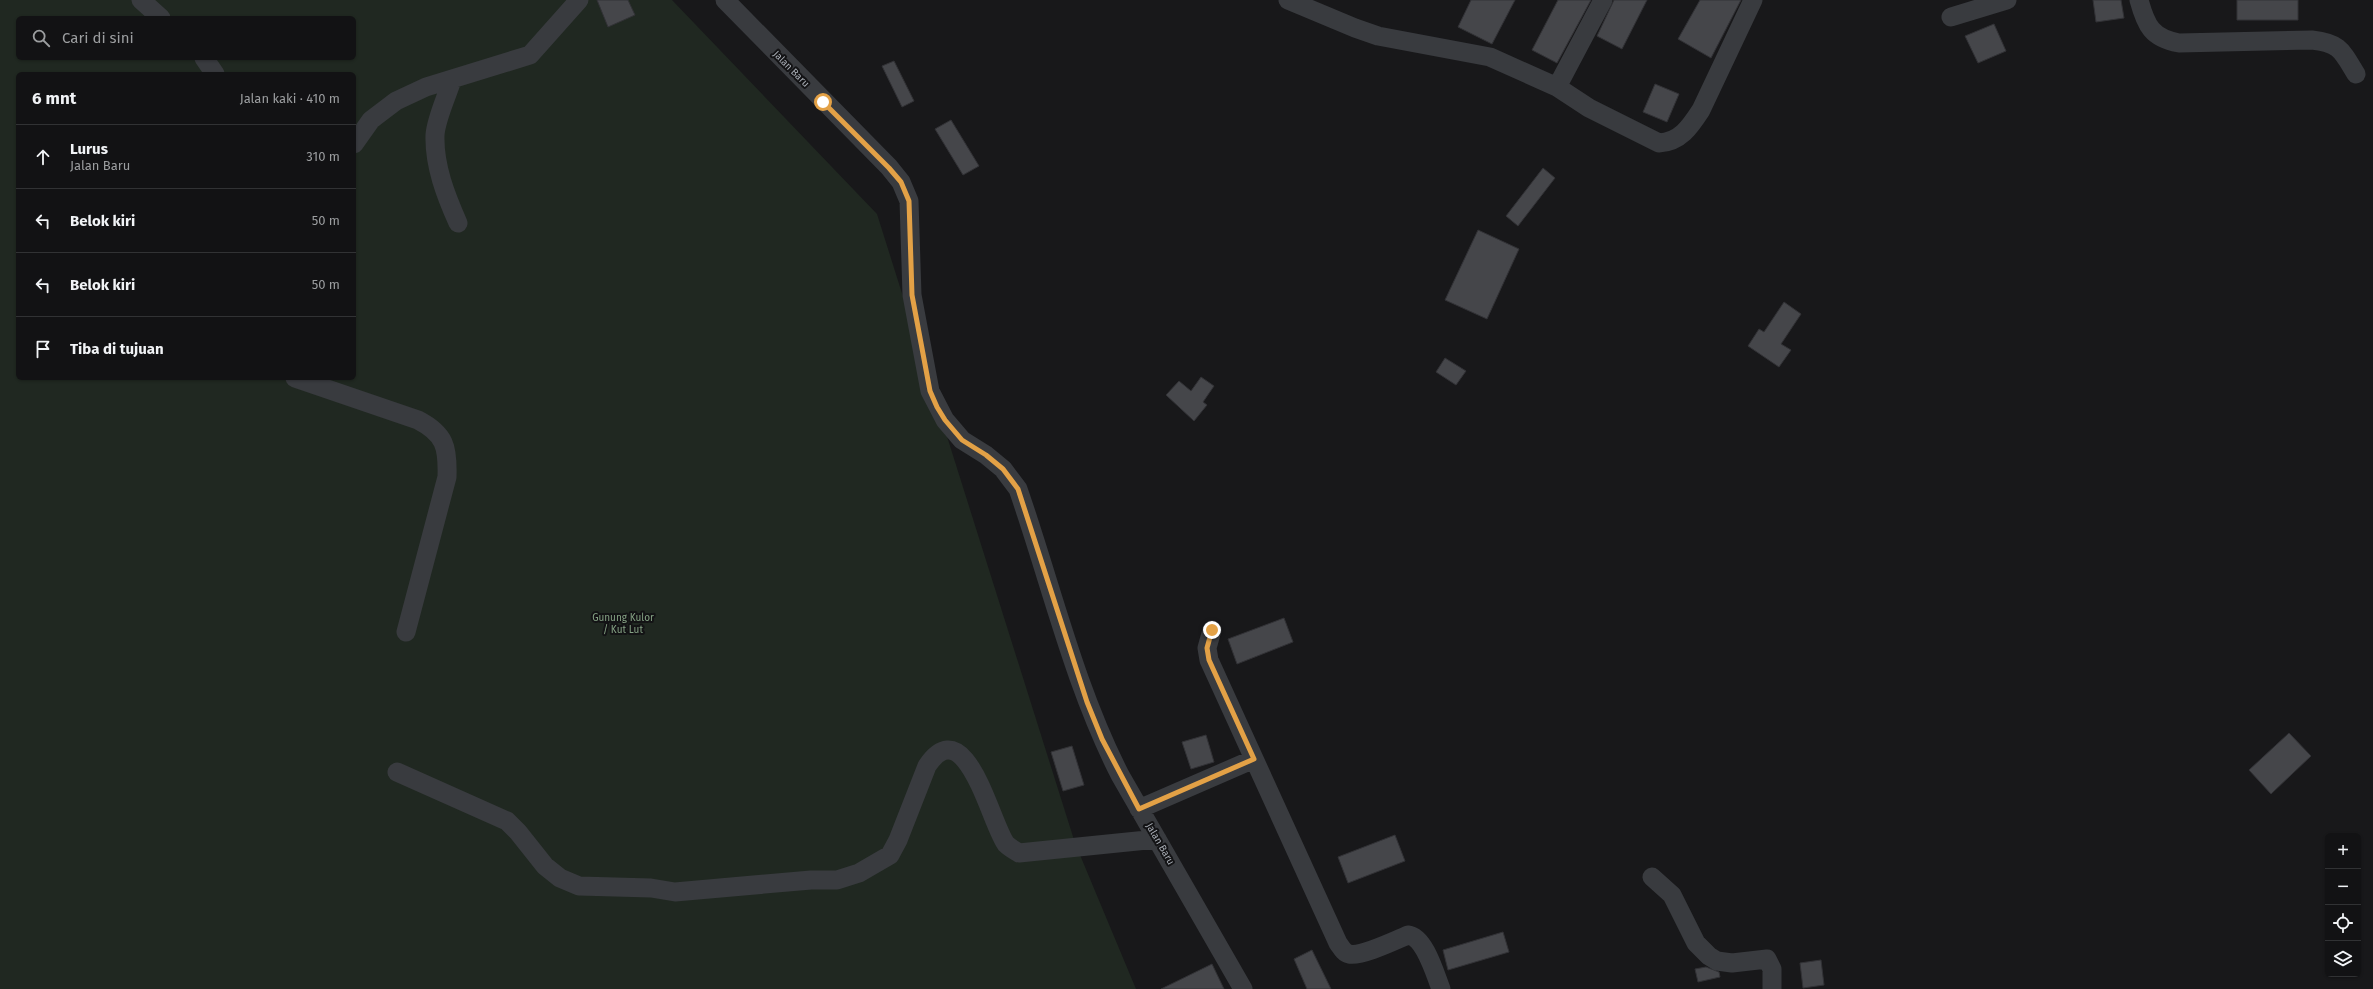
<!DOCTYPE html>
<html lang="id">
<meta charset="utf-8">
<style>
body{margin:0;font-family:"Fira Sans",sans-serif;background:#1f2022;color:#f1f3f6}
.controls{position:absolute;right:12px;bottom:12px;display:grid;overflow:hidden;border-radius:6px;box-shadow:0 1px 3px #0004}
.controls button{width:36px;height:36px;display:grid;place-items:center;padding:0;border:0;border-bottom:1px solid #313234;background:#121214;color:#f1f3f6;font:20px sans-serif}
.stop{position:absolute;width:12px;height:12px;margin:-9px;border:3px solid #e3a146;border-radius:50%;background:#fff}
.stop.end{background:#e3a146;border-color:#fff;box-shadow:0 1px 4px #0008}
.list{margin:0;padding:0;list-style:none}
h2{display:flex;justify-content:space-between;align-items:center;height:52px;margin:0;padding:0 16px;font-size:17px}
h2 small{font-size:13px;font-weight:400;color:#9c9ea0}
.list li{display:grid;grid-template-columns:26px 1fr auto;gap:12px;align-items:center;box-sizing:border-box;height:64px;padding:0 16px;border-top:1px solid #313234}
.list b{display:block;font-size:15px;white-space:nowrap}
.list p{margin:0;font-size:13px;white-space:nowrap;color:#9c9ea0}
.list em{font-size:13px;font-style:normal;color:#9c9ea0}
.icon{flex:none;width:22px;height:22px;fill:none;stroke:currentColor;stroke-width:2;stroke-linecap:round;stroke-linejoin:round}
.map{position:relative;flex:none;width:2373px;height:989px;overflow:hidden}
.search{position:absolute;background:#121214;box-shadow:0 1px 3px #0004;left:16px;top:16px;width:340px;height:44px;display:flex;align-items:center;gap:10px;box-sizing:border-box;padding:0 14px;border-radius:6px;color:#9c9ea0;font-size:15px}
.panel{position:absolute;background:#121214;box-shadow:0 1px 3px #0004;left:16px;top:72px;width:340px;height:308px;border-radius:6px}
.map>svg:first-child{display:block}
</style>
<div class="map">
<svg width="2373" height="989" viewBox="0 0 2373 989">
<rect width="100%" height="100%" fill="#18181a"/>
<!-- green -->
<path fill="#202821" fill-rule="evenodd" d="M0 0H672L877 214 1075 843 1136 989H0ZM18 18H354V58H18ZM18 74H354V378H18Z"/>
<!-- building -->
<path fill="#45464a" stroke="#323236" d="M597 0H628L635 15 608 27Z
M1471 0H1515L1492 44 1458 27Z
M1558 0H1591L1557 63 1532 50Z
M1614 0H1647L1622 49 1597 36Z
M1700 0H1741L1711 58 1678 39Z
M2093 0H2121L2124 18 2096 22Z
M2237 0H2298V20H2237Z
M1994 24 2006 51 1978 63 1965 36Z
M894 61 914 101 902 107 882 66Z
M1655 84 1679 94 1667 122 1643 112Z
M951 120 979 166 963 175 935 129Z
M1543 168 1555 178 1518 226 1506 216Z
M1478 230 1519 249 1487 319 1445 300Z
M1784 302 1801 314 1781 344 1791 350 1779 367 1748 346 1759 329 1764 332Z
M1445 358 1466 371 1456 385 1436 372Z
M1201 377 1214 386 1203 402 1207 405 1194 421 1166 395 1179 381 1191 391Z
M1284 618 1293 642 1237 664 1228 639Z
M2289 733 2311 756 2271 794 2249 770Z
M1206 735 1214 762 1191 769 1182 742Z
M1072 746 1084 785 1063 791 1051 752Z
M1395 835 1405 861 1348 883 1338 857Z
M1503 932 1509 952 1448 970 1443 950Z
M1312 950 1331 989H1307L1294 959Z
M1821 960 1824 985 1803 988 1800 963Z
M1212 964 1224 989H1161Z
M1706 967 1719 972 1720 977 1698 982 1695 969Z"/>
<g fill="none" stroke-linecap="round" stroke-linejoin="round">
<!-- minor -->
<path stroke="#393b3f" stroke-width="19" d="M141 0 161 18
M725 0 889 167 901 182 909 201 912 295 930 391 945 420 962 440 986 455 1003 469 1018 489C1051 584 1074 685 1120 775L1243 989
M1288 0 1355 28 1378 36 1490 57 1557 87 1589 108 1659 143C1680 142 1690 127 1701 110L1753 0
M2139 0C2146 26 2152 38 2179 43L2312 40C2340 43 2342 51 2356 74
M1951 17 2007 0
M204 58 215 74
M452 80C447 96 436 119 435 135 434 166 446 196 458 223
M1557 87 1603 0
M354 144 371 120 396 101 426 87 530 55 579 0
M295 378 418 420C445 434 448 447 447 477L406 632
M1212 630 1207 648 1209 660 1338 943C1341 947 1344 953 1349 954 1361 957 1396 940 1408 935 1425 937 1435 974 1441 989
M397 772 507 821 518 832 545 866 560 878 579 886 651 888 675 892 811 880H837L859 873 890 855 898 840 927 766C966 708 991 825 1006 844 1010 848 1014 850 1019 853L1157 839
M1139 809 1254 759
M1652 877 1672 895 1696 943 1709 956 1717 961 1732 963 1767 959 1772 969V989"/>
</g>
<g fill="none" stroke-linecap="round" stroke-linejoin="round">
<!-- route -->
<path stroke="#e3a146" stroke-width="5" d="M823 102 889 168 901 182 909 201 912 295 930 391 937 407 945 420 962 440 986 455 1003 469 1018 489 1087 702 1102 739 1139 809 1254 759 1209 660 1207 648 1212 630"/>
</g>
<g text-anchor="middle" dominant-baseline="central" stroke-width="4" stroke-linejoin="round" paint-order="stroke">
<!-- street labels -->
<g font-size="10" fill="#abb0b8" stroke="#131315">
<text transform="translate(791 69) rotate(45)">Jalan Baru</text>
<text transform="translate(1160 844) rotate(60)">Jalan Baru</text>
</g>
<!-- park labels -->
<g font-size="10" fill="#85a284" stroke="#131315">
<text x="623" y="618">Gunung Kulor<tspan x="623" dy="12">/ Kut Lut</tspan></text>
</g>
</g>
</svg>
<div class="controls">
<button>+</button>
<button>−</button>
<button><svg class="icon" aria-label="locate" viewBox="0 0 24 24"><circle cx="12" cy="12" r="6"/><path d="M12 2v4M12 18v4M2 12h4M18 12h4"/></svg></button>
<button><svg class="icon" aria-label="layers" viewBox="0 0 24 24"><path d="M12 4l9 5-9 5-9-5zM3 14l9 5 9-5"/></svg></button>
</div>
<div class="stop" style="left:823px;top:102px"></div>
<div class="stop end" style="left:1212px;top:630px"></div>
<div class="search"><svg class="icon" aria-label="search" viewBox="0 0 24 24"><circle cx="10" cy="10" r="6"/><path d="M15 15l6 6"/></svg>Cari di sini</div>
<section class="panel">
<h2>6 mnt<small>Jalan kaki · 410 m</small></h2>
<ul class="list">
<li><svg class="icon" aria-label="ahead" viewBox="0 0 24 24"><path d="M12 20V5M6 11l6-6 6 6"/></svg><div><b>Lurus</b><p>Jalan Baru</p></div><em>310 m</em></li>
<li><svg class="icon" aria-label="left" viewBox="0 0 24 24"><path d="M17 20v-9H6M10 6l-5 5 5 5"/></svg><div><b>Belok kiri</b></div><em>50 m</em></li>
<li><svg class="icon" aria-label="left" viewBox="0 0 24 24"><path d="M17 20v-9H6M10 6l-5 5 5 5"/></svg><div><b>Belok kiri</b></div><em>50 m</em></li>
<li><svg class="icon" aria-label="arrive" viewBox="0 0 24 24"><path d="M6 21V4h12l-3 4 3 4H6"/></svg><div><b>Tiba di tujuan</b></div></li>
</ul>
</section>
</div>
